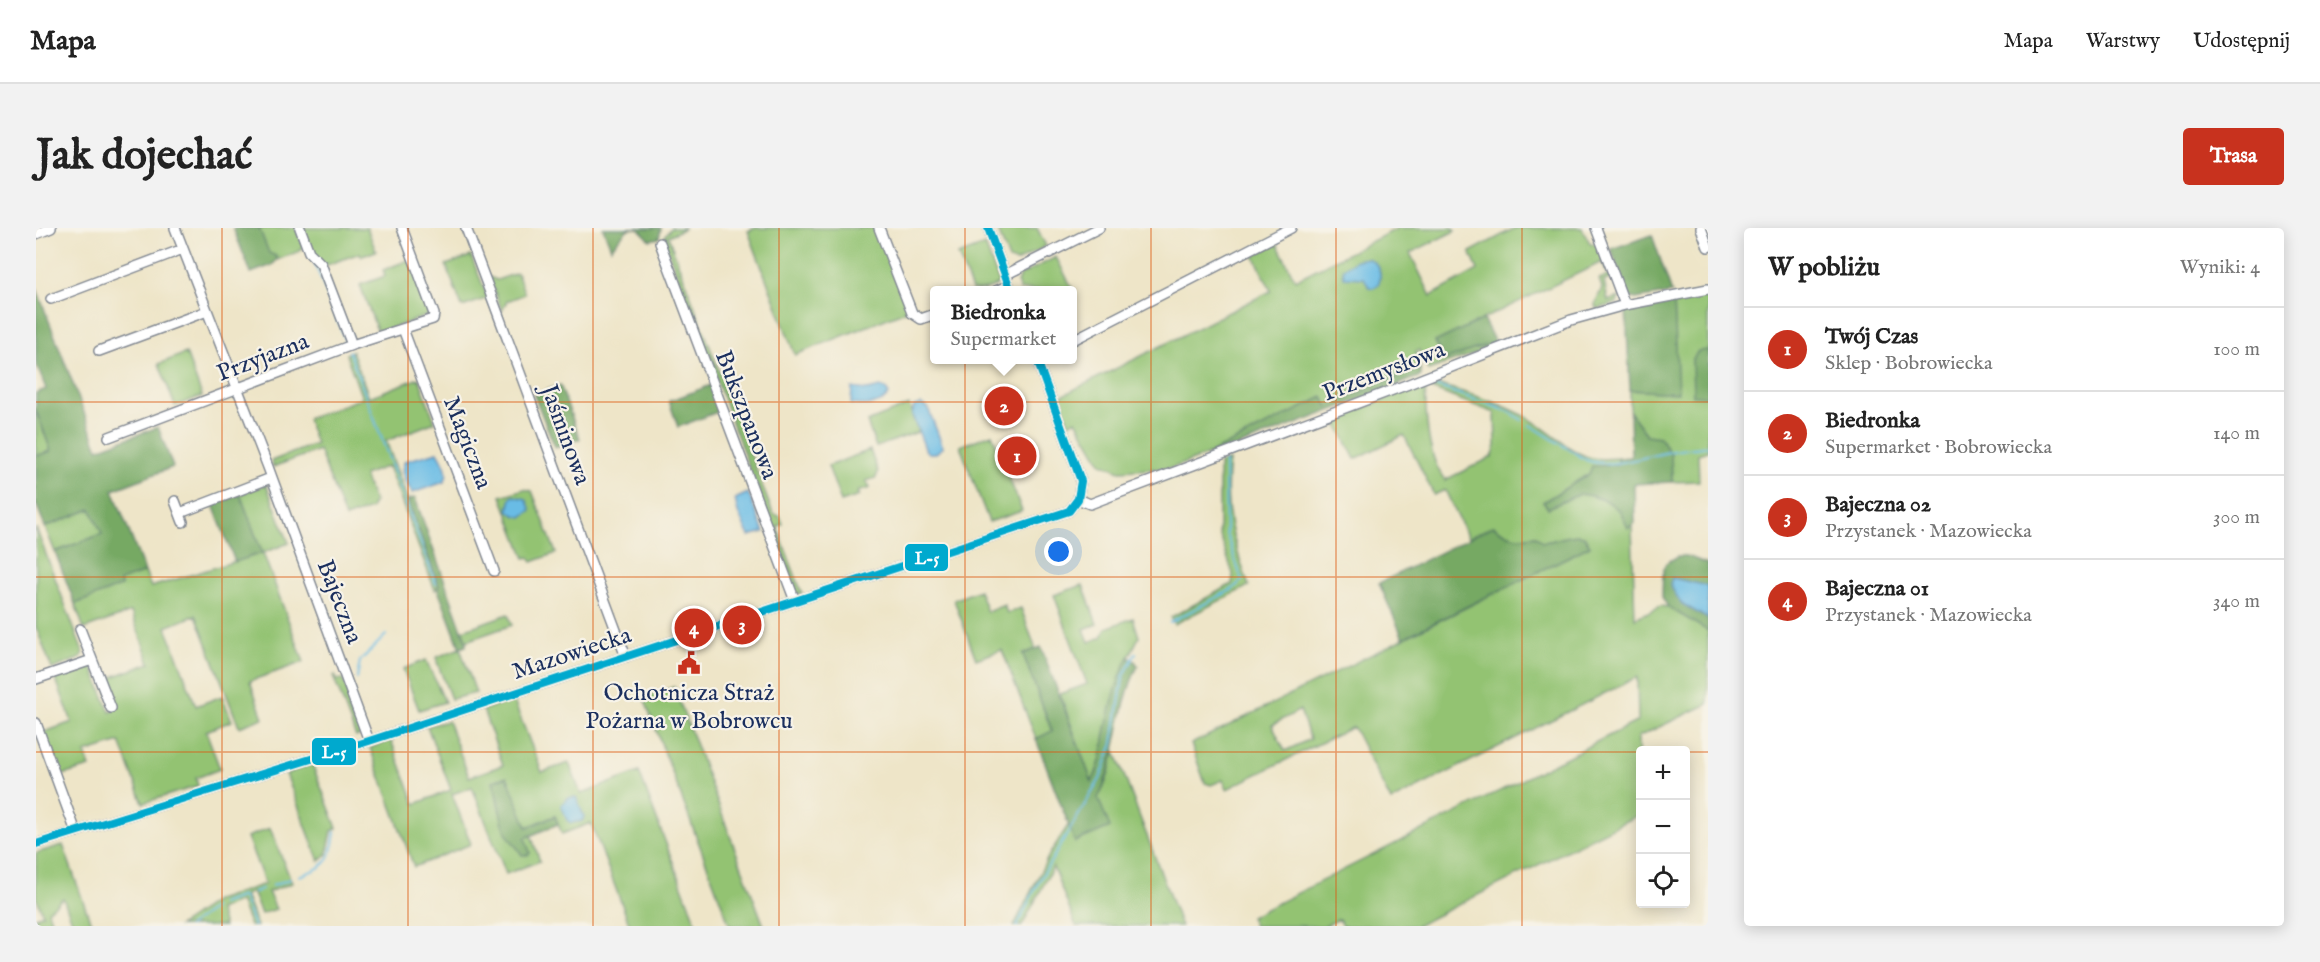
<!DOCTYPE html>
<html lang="pl">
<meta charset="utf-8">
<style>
body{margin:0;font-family:"IM FELL English",serif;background:#f2f2f2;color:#222}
.controls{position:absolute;right:18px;bottom:18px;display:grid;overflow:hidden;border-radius:6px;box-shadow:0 3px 15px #0003}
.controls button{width:54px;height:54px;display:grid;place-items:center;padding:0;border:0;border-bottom:2px solid #e0e0e0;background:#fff;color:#222;font:30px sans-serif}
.you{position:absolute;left:1023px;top:324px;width:21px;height:21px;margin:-15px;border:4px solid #fff;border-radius:50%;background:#1a73e8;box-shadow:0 0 0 9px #1a73e833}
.badge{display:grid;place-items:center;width:39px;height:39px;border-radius:50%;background:#c8321e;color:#fff;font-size:20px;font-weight:700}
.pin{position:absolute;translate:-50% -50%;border:3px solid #fff;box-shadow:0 2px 6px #0006}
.popup{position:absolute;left:894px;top:58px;width:147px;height:78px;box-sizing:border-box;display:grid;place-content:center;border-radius:6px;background:#fff;filter:drop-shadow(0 2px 4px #0005);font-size:20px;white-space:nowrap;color:#767676}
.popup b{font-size:22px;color:#222}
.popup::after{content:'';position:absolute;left:50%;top:100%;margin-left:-12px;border:12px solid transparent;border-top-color:#fff}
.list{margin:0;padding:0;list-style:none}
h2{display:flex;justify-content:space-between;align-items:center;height:78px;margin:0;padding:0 24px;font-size:26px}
h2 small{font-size:20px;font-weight:400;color:#767676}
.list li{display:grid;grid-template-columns:39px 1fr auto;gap:18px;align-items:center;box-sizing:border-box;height:84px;padding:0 24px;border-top:2px solid #e0e0e0}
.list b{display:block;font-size:22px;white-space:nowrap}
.list p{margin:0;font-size:20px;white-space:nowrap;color:#767676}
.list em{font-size:20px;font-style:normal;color:#767676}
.icon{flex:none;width:33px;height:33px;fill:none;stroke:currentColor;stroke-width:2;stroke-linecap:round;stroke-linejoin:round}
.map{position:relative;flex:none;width:1672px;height:698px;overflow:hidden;border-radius:6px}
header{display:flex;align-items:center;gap:36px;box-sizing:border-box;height:84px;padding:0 30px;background:#fff;border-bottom:2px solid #e0e0e0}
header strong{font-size:28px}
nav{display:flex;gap:33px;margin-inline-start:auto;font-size:21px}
.intro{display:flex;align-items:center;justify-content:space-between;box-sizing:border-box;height:144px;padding:0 36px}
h1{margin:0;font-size:42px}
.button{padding:15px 27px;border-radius:6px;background:#c8321e;color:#fff;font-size:21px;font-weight:700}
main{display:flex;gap:36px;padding:0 36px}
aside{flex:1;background:#fff;border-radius:6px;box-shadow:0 3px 15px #0003}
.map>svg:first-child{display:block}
</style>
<header>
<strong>Mapa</strong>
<nav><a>Mapa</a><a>Warstwy</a><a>Udostępnij</a></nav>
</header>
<div class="intro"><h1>Jak dojechać</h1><a class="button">Trasa</a></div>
<main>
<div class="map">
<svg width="1672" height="698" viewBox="0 0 1672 698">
<rect width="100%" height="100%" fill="#f7f3e8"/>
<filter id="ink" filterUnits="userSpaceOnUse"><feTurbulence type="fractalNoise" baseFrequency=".0167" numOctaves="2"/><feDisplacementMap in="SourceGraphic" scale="12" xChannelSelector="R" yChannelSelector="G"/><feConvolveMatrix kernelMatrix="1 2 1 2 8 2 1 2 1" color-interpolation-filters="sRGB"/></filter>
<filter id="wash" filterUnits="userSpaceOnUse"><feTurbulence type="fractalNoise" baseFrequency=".008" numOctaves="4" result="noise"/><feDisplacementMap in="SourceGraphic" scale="24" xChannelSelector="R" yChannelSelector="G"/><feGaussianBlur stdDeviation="1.35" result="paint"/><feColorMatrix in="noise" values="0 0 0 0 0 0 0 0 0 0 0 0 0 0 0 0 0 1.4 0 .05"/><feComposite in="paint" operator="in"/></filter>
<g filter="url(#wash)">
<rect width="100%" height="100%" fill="#eee5c8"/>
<!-- green -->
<path fill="#93c372" stroke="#577968" stroke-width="1.5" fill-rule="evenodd" d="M223 0H260L267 18 264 23 241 32 240 28 233 26Z
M267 0H331L340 23 326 28 324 25 288 38 275 22Z
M635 0H649L632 8 737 286 744 288 747 296 741 299 766 365 761 367 629 15V7Z
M720 0H841L872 82 759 127 712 3Z
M961 0H1001L1010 18 980 34 973 32Z
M1362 0H1417L1419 3 1374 25 1395 68 1442 42 1434 24 1479 0H1546L1554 15 1563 16 1572 43H1570L1566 34 1399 114 1409 132 1459 114 1460 118 1392 142 1383 122 1380 124 1384 140 1291 178 1287 169 1173 226 1136 240 1084 243 1065 235 1040 192 1033 195 1023 169 1235 63 1218 27 1241 15 1259 52Z
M949 17 963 54C957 62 945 63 936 62L922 27Z
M435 28 452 70 426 79 410 37Z
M1020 29 1037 62H984L981 54 985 47Z
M375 31 394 80 393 87 342 105 324 57 349 48 347 42Z
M481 45 489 66 471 73 466 83 453 49 461 52Z
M1574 47 1576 51 1568 53 1572 73 1583 69 1581 75 1560 81 1559 76 1566 60 1563 51Z
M1672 65V122L1657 166 1672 168V223L1662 226 1663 253 1636 254 1635 227 1611 207 1594 184V162L1641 165 1638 72Z
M316 123 333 169 383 150 399 194 350 213 403 358 399 362 352 238 328 247 338 274 335 281 309 290 283 222 237 239 235 233 280 216 271 191 326 170 310 126Z
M150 125 166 168 139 178 123 136Z
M1389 154C1390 184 1390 228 1409 252L1456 229 1460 218 1459 185 1395 161V154C1428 165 1455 171 1487 187 1510 199 1530 222 1555 230 1563 232 1574 230 1583 230L1581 237 1553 246 1507 274 1512 280 1544 266 1556 268 1571 273 1584 283 1592 299 1596 298 1599 390 1625 378 1632 379 1672 403V476L1602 509 1604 586 1380 698H1307L1303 691 1289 698H1218L1214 689 1602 493 1601 449 1355 573 1317 499 1191 561 1187 552 1175 557 1169 555 1155 516 1554 318 1548 308C1533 305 1522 313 1506 314L1500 308C1480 311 1474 309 1457 298L1432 310 1409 262 1398 267 1368 207 1319 231 1299 192ZM1264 482 1274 511 1249 523 1236 497Z
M873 177 882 204 840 219 831 194Z
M0 182 15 223 0 228Z
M956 206 986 283 953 294 924 218Z
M834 222 842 244 840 250 830 253 834 260 821 264 823 268 805 274 792 238Z
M1193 233C1187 282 1197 313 1213 358L1138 396 1135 389 1196 356 1197 346 1183 305V235Z
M230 256 253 315 227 325 268 434 214 453 227 490 203 499 160 387 130 399 160 478 186 468 196 493 170 503 184 541 160 550 162 558 107 575 84 514 49 525 54 539 23 548 6 505 36 494 19 449 48 438 56 439 74 484 78 483 68 452 114 435 95 384 48 401 39 376 85 358 84 353 109 344 115 359 226 325 204 266Z
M488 261 496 263 520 325 496 334 493 329 489 330 465 268Z
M55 281 66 306 19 324 9 299Z
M0 300 47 424 45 430 16 441 0 399Z
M1047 357 1061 396 1048 401 1053 414 1066 409 1070 400 1097 390 1103 409 1092 431 1070 504 1069 520 1056 555 1024 466 1051 456 1018 367Z
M943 362 951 384 968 377 971 385 985 380 1000 422 987 426 1016 504 1000 511 966 422 940 431 918 372Z
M472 386 476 397 430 413 427 402Z
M424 420 440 465 415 471 401 434V429Z
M390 432 409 474 383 482 367 441Z
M299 447 301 452 307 451 326 506 320 509 297 448Z
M638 459 728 698H694L608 470Z
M477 471 506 544 533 535 545 566 603 544 661 698H594L555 595 526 606 519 588 491 599 457 553C461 565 461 576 465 587 470 601 479 614 486 627L494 625 489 610 495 607 504 633 470 646 436 559 416 566 435 616 378 639 334 520 355 512 379 576 415 562 391 498 412 493 433 549 467 537 447 482Z
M1079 523 1145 698H1040L1017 639 986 698H978L1013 627 1033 596 1039 614 1070 554Z
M276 536 301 600 296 603 291 626 283 633 250 546Z
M234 600 256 655 232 664 240 681 225 686 216 664 209 667 221 698H214L204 673 183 682 188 698H143L181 672 229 656 211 609Z
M27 617 56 698H38L27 670 12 683 17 698H0V689L7 686 0 669V625Z"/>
<!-- forest -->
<path fill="#76a964" stroke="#486c61" stroke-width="1.5" d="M197 0H223L233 25 240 28 241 32 236 37 215 45Z
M567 0H625L623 10 614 12 602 0 592 1 575 20Z
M1616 7 1636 65 1600 71 1592 69 1575 21Z
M0 59 62 221 122 199 137 239 77 262 109 344 84 353 85 358 39 376 19 324 66 306 55 281 9 299 0 275V228L15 223 0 182V165L10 161 0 135Z
M1638 72 1642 165 1594 162 1590 81 1600 82Z
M1447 91 1459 114 1409 132 1399 114Z
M1672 122V168L1657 167 1656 132 1662 123Z
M1384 140 1385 148 1174 229 1173 226 1287 169 1291 178Z
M524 157 544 211 519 219 498 167Z
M675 157 684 183 642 199 633 173Z
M1594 184 1611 207 1624 209 1635 227 1636 254 1598 256 1599 295 1592 300 1584 283 1571 273 1556 268 1544 266 1512 280 1507 274 1553 246 1556 238 1581 237 1583 230 1595 229Z
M204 266 226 325 199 334 177 277Z
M379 270 430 413V418L424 420 401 359 403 358 372 272Z
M1457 298C1474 309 1480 311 1500 308L1506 314C1522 313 1533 305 1548 308L1554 318 1367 410 1343 355Z
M1642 328H1651L1672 336V358L1636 350 1645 375 1672 391V403L1632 379 1626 369 1627 341 1630 335Z
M1005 419 1056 554C1066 535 1066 521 1070 500 1076 475 1081 451 1093 429L1099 433 1102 438C1081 480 1083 528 1062 570L1074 599 1039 614 1000 511 1016 503 987 426Z
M471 548 491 599 519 588 522 596 489 610 494 625 492 627H486C482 620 472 609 470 604 463 588 463 570 457 553Z"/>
<!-- water -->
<path fill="#69bce5" stroke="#4276a2" stroke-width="1.5" d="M1331 30C1343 35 1347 45 1342 57L1337 60 1333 59 1328 50 1308 49 1307 41 1320 32Z
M844 159 850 161 853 166C848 178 826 178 815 176L816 160 832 162Z
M885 176 892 180 907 219 900 225H893L890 223 876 187 878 178Z
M402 224C407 233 415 245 408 254L376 265C371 255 362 244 369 233Z
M712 265 728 304 713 308 702 285 699 271Z
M478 268 490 271 495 282 486 289 478 287 472 282 475 270Z
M1636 350 1672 358V391L1645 375 1634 357Z
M540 569 548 589 546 593 535 595 531 592 525 577 532 570Z"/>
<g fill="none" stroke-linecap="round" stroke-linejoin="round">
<!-- stream -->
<path stroke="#69bce5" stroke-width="2" d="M279 36 310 114
M313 123 400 356
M1397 157 1474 184 1486 192
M1494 197 1550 232C1580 242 1613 226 1644 222 1653 220 1662 220 1672 218
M1134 394 1197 361 1206 352 1190 305 1189 233
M321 450 324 433 350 407
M308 535 310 526
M263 648C293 637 294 635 299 604
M236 658 254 651
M218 664 226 661
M185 676 207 668 218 698
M153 698 178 680
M981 698 1002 655 1064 551 1077 515 1087 449 1100 425"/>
</g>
</g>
<g filter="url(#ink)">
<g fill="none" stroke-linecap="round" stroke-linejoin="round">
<!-- minor casing -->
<g stroke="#848a93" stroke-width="12">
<path id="minor" d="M139 0 232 239 333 513
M264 0 273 24 285 36 316 117
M430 0 590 429
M843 0 876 85 885 91 899 86
M952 0 975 63
M1560 0 1589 77
M1665 0 1672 19
M0 6 15 0
M624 15 759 373
M969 47 1063 0
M960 63 973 57
M15 71 147 21
M367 101 458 343
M1037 112 1255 0
M63 123 171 83
M73 209 316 117 397 91 398 86 366 0
M1042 271 1054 276 1067 271 1370 157 1535 92 1589 77 1672 61
M139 273 147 294
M144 285 235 250
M44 401 75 480
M0 451 56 432
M0 495 40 604
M0 616 333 513 1033 283 1042 271 1045 253 1001 132"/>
</g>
<!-- minor -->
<use href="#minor" stroke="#fff" stroke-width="9"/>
<!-- bus-1 casing -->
<g stroke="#f7f3e8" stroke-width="12">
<path id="bus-1" d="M952 0 975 63
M0 616 333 513 1033 283 1042 271 1045 253 1001 132"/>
</g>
<!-- bus-1 -->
<use href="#bus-1" stroke="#00a9ce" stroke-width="8"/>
</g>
</g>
<!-- grid -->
<path fill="none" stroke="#de5710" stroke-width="1.5" stroke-opacity="0.55" d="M186 0V698M372 0V698M557 0V698M743 0V698M929 0V698M1115 0V698M1300 0V698M1486 0V698M0 174H1672M0 349H1672M0 524H1604M1650 524H1672"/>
<!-- icons -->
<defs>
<g id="civic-bare" transform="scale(1.8)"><path d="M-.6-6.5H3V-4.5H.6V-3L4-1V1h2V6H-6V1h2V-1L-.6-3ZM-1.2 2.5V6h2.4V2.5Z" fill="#c8321e" stroke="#f7f3e8" stroke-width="2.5" paint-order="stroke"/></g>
</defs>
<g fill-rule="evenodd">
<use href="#civic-bare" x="653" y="435"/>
</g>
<g text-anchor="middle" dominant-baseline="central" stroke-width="4.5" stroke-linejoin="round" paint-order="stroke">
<!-- street labels -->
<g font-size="24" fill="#1b2f5e" stroke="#f7f3e8">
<text transform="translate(227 130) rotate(-21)">Przyjazna</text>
<text transform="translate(1348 144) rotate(-21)">Przemysłowa</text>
<text transform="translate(710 187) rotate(69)">Bukszpanowa</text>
<text transform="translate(529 207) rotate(70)">Jaśminowa</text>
<text transform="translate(431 215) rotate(69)">Magiczna</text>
<text transform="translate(303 374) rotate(69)">Bajeczna</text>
<text transform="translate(536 426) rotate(-18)">Mazowiecka</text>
</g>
<!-- poi labels -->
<g font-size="24" fill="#1b2f5e" stroke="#f7f3e8">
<text x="653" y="465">Ochotnicza Straż<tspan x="653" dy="28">Pożarna w Bobrowcu</tspan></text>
</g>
</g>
<g stroke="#f7f3e8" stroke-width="2">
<rect x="868" y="315" width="45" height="29" rx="6" fill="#00a9ce"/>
<rect x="275" y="509" width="46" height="29" rx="6" fill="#00a9ce"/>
</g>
<g font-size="16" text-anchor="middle" font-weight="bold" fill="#fff">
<text x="891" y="336">L-5</text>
<text x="298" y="530">L-5</text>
</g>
</svg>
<div class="controls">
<button>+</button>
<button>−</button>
<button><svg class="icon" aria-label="locate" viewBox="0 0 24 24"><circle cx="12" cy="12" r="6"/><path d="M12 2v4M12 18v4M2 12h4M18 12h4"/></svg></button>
</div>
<div class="you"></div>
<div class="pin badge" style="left:981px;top:228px">1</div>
<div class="pin badge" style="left:968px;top:178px">2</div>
<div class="popup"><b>Biedronka</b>Supermarket</div>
<div class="pin badge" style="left:706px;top:397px">3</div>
<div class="pin badge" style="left:658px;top:400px">4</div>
</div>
<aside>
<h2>W pobliżu<small>Wyniki: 4</small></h2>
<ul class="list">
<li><span class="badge">1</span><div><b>Twój Czas</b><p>Sklep · Bobrowiecka</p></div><em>100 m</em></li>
<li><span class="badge">2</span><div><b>Biedronka</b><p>Supermarket · Bobrowiecka</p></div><em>140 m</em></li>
<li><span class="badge">3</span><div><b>Bajeczna 02</b><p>Przystanek · Mazowiecka</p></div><em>300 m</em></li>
<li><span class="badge">4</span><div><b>Bajeczna 01</b><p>Przystanek · Mazowiecka</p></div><em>340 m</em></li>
</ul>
</aside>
</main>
